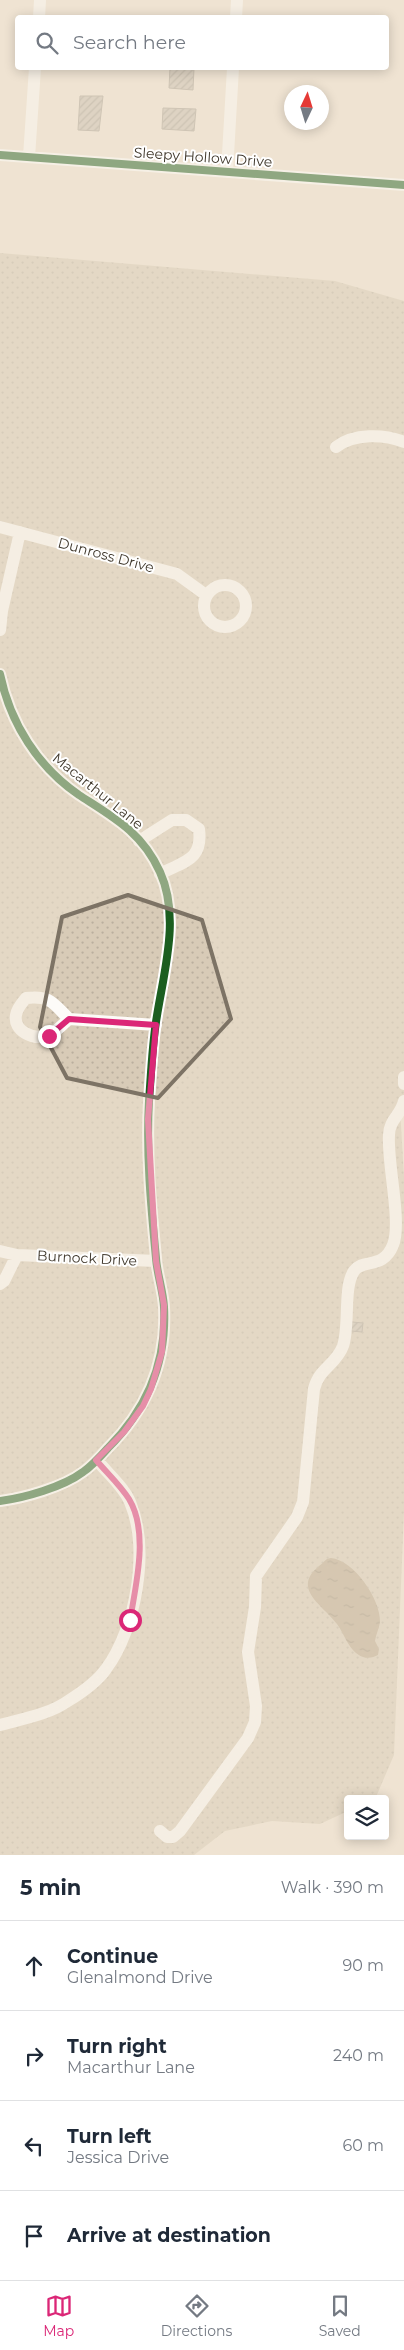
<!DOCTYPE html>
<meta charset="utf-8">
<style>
body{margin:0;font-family:Montserrat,sans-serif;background:#f2f2f3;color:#1f2937}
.controls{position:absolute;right:15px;bottom:15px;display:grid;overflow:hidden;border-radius:5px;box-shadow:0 2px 12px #0003}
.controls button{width:45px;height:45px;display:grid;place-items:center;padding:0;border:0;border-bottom:1px solid #e0e1e3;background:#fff;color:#1f2937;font:25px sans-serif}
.compass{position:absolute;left:284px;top:85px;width:45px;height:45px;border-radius:50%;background:#fff;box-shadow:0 2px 12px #0003;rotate:4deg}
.stop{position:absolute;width:15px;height:15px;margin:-11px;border:4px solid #db2777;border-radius:50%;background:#fff}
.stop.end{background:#db2777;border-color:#fff;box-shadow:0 1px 5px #0008}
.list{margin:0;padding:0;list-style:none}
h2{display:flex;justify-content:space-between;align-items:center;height:65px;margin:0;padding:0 20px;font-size:21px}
h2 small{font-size:16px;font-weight:400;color:#747a83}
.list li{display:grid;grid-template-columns:32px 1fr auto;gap:15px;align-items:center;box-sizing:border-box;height:90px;padding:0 20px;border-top:1px solid #e0e1e3}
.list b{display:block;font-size:19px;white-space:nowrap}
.list p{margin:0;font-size:16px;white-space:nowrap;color:#747a83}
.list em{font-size:16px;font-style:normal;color:#747a83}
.icon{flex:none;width:28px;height:28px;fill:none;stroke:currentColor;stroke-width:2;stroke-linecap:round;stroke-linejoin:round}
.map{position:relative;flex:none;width:404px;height:1855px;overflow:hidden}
.search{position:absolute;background:#fff;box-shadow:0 2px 12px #0003;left:15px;right:15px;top:15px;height:55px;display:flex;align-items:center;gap:12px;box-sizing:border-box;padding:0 18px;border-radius:5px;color:#747a83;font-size:19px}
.sheet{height:425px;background:#fff}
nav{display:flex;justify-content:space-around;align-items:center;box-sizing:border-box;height:70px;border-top:1px solid #e0e1e3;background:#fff;font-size:14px;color:#747a83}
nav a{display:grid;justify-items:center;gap:2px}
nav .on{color:#db2777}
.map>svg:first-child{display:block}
</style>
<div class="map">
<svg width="404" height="1855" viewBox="0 0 404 1855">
<defs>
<pattern id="grass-dots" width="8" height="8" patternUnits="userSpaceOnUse" patternTransform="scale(1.25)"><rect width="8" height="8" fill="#d8cbb7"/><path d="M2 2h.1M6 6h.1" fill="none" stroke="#baaf9e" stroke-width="1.8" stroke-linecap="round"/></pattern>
<pattern id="water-ripples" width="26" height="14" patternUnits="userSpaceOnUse" patternTransform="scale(1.25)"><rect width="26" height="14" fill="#b8a58a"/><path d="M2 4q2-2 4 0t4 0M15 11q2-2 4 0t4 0" fill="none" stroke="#978771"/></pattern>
<pattern id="building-hatch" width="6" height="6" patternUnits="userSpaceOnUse" patternTransform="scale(1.25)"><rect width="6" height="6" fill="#c9bfb1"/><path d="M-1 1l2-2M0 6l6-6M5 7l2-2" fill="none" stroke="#a59c90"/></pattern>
</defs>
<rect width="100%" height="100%" fill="#efe3d2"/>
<!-- grass -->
<path fill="url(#grass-dots)" d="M0 253 335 281 404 301V1101L400 1108 404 1176V1512L394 1755 376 1797 348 1799V1811L320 1824 272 1821 225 1831 194 1855H0Z"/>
<!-- water -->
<path fill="url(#water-ripples)" d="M331 1558C354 1560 381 1600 380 1622 379 1629 376 1634 375 1641L379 1649 378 1655C374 1657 369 1659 363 1657 349 1652 345 1635 337 1624 323 1605 291 1589 319 1566 325 1562 324 1559 331 1558Z"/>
<!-- building -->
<path fill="url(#building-hatch)" stroke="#a99f92" d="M170 68H194L193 90 169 88Z
M80 96H103L99 131 78 130Z
M163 108 196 109 194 131 162 129Z
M352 1322 363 1323 362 1332 351 1331Z"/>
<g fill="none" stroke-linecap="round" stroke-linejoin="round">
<!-- minor -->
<path stroke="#fdfbf8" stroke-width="12" d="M39 18 40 0
M236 18 237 0
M0 155 404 185
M29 157 35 68
M227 172 233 68
M336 447C354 433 384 434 404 442
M0 527 177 574 206 595
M204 606a21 21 0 1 1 42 0a21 21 0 1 1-42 0Z
M0 630 2 611 20 532
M0 674C10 723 38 767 79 795 113 817 142 832 160 872 181 918 163 974 156 1022 152 1048 151 1075 149 1101 146 1153 151 1206 156 1258 157 1274 163 1290 164 1307 167 1363 147 1409 108 1448 100 1457 92 1466 83 1472 63 1487 24 1498 0 1501
M139 841 172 820H186L199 829C203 860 185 861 160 874
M69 1019C63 1024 54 1034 47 1036 33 1040 13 1031 16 1015 17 1008 22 1003 26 998 50 995 53 1003 69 1019L156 1025
M404 1077V1084
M0 1251 17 1255 156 1261
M0 1284 4 1281 17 1255
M0 1725C22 1719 50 1714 68 1701 81 1693 97 1682 106 1669 136 1629 150 1549 130 1502 124 1487 107 1473 97 1460
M160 1831 167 1837H173L180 1831 248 1738 255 1722 256 1706 248 1652 255 1607 256 1576 297 1517 303 1502 314 1389C319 1368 336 1365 343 1346 350 1325 343 1287 354 1271 363 1258 383 1270 393 1245 402 1222 387 1163 389 1135 389 1120 401 1115 404 1101"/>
<!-- cycleway casing -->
<g stroke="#fff" stroke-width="11">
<path id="cycleway" d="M0 155 404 185
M0 674C10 723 38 767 79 795 113 817 142 832 160 872 181 918 163 974 156 1022 152 1048 151 1075 149 1101 146 1153 151 1206 156 1258 157 1274 163 1290 164 1307 167 1363 147 1409 108 1448 100 1457 92 1466 83 1472 63 1487 24 1498 0 1501"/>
</g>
<!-- cycleway -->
<use href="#cycleway" stroke="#1b5e20" stroke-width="8"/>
</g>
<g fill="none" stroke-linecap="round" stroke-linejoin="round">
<!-- route -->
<path stroke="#db2777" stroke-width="6" d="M49 1036 69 1019 156 1025 148 1119 156 1261 164 1305 162 1352 151 1389 143 1406 124 1432 96 1460C107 1473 120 1485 129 1499 149 1532 136 1584 130 1620"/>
</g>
<!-- marked area -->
<path d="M0 0H404V1855H0ZM128 895 202 920 231 1019 158 1098 67 1078 40 1027 62 917Z" fill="#efe3d2" fill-opacity=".55" fill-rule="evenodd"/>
<path fill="none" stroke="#7d7365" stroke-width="4" stroke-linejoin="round" d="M128 895 202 920 231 1019 158 1098 67 1078 40 1027 62 917Z"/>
<g text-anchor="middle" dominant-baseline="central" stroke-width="4" stroke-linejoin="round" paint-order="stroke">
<!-- street labels -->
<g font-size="14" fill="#3f372b" stroke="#fff">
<text transform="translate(203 157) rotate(4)">Sleepy Hollow Drive</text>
<text transform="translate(106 555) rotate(15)">Dunross Drive</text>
<text transform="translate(98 791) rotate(39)">Macarthur Lane</text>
<text transform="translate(87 1258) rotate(3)">Burnock Drive</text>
</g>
</g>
</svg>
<div class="controls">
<button><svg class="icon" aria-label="layers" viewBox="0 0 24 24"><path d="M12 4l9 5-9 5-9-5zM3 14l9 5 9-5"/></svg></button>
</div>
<svg class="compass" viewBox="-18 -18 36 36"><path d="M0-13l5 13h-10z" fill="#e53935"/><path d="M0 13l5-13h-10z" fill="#747a83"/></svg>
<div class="stop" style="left:130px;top:1620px"></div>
<div class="stop end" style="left:49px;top:1036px"></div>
<div class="search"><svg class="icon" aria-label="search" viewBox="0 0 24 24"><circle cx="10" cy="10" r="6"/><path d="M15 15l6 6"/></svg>Search here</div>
</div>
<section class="sheet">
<h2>5 min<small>Walk · 390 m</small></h2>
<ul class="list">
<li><svg class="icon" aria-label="ahead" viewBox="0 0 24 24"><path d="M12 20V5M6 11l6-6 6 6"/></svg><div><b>Continue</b><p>Glenalmond Drive</p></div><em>90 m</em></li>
<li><svg class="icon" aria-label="right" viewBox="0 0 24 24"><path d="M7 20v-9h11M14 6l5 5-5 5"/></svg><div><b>Turn right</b><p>Macarthur Lane</p></div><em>240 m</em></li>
<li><svg class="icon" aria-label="left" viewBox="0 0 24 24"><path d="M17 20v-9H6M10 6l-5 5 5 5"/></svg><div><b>Turn left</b><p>Jessica Drive</p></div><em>60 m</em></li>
<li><svg class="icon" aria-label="arrive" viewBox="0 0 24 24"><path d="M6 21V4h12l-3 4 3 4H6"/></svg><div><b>Arrive at destination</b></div></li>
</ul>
</section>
<nav>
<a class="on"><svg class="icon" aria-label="map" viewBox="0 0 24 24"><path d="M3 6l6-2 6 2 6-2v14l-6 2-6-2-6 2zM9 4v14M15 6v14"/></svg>Map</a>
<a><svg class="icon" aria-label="directions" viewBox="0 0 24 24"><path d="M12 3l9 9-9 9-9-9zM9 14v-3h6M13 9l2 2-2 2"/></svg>Directions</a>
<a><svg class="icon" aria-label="saved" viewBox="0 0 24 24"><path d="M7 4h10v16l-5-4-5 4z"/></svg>Saved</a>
</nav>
